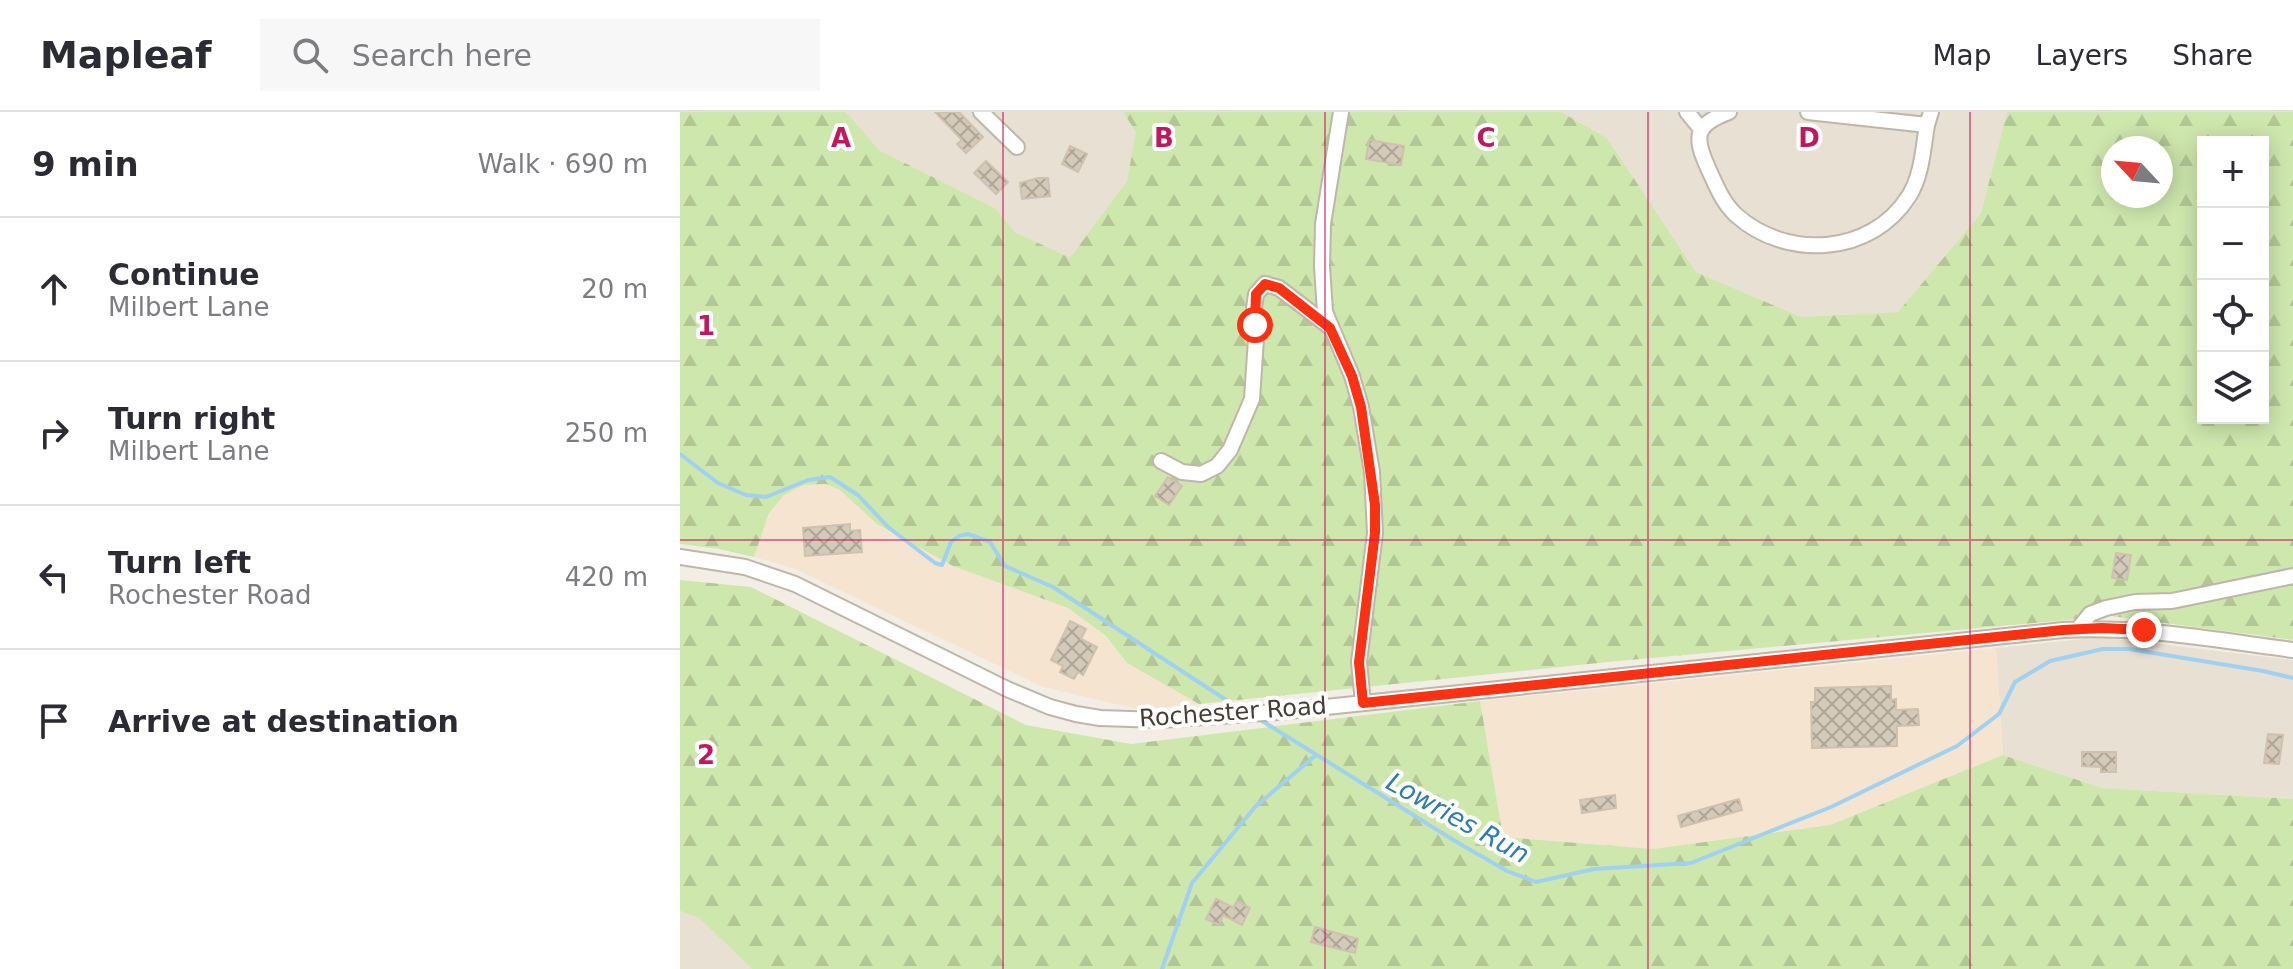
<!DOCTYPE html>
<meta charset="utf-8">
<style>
body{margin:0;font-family:"DejaVu Sans",sans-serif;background:#f7f7f7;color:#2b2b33}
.controls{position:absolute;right:24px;top:24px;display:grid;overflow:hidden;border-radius:0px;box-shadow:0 4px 20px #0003}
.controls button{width:72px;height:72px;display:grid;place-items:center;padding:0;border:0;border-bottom:2px solid #e1e1e2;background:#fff;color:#2b2b33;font:40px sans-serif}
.compass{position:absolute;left:1421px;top:24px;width:72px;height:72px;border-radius:50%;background:#fff;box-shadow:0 4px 20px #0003;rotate:296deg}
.stop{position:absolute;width:24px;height:24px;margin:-18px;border:6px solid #fa3214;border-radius:50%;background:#fff}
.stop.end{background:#fa3214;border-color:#fff;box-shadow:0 2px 8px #0008}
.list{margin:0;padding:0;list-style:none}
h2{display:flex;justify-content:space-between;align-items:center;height:104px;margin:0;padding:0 32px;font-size:34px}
h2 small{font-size:26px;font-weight:400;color:#7c7c81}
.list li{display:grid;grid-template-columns:52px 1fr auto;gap:24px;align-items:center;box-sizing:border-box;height:144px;padding:0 32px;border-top:2px solid #e1e1e2}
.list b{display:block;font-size:30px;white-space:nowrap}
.list p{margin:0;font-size:26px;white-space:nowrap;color:#7c7c81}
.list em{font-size:26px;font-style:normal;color:#7c7c81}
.icon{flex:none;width:44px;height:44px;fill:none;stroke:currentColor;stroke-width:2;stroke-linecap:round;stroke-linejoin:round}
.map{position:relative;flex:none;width:1613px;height:857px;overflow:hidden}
header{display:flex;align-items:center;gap:48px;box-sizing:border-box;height:112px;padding:0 40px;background:#fff;border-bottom:2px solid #e1e1e2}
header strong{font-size:38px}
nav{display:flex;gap:44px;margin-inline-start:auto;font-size:28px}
.search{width:560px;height:72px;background:#f7f7f7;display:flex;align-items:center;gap:20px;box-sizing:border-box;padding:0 28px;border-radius:0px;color:#7c7c81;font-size:30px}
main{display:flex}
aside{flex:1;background:#fff}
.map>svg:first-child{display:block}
</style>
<header>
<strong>Mapleaf</strong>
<div class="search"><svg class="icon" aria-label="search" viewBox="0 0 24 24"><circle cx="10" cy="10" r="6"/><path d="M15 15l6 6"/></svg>Search here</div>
<nav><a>Map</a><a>Layers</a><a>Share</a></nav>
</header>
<main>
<aside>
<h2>9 min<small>Walk · 690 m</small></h2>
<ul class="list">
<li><svg class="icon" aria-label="ahead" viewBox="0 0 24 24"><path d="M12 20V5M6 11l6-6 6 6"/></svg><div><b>Continue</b><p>Milbert Lane</p></div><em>20 m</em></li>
<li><svg class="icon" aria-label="right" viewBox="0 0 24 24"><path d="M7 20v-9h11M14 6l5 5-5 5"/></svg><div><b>Turn right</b><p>Milbert Lane</p></div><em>250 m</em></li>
<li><svg class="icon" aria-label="left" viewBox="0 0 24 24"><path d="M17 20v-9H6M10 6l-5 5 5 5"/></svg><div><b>Turn left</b><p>Rochester Road</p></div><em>420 m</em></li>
<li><svg class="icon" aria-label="arrive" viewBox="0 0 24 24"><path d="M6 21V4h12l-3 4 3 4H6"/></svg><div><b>Arrive at destination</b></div></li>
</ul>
</aside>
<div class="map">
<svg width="1613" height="857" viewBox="0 0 1613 857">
<defs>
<pattern id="forest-firs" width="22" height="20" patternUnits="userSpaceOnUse" patternTransform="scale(2)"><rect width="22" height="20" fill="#cee7ad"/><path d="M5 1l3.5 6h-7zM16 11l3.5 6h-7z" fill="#b2c795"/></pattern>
<pattern id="building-cross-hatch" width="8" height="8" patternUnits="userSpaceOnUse" patternTransform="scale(2)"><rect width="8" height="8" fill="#d4caba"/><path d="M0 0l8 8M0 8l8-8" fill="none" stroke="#aea598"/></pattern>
</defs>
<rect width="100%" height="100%" fill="#f3eee5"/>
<!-- residential -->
<path fill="#e7e0d3" d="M166 0H443L457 19 447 69 390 147 335 120 315 96 199 38Z
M881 0H1327L1301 101 1218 200 1121 205 1016 160 927 26Z
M1422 525 1613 548V687L1422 676 1323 643 1316 536Z
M0 799 19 806 72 857H0Z"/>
<!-- commercial -->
<path fill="#f5e4d0" d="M146 372 160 378 175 390 273 454 388 496 426 524 447 551 519 592 457 597 363 575 115 457 74 445 89 401 104 383 124 373Z
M1316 536 1323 643 1150 713 973 737 823 725 800 589Z"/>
<!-- forest -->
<path fill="url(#forest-firs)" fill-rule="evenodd" d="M0 0H166L199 38 315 96 335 120 390 146 447 69 456 20 443 0H881L927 26 1016 160 1121 205 1218 200 1301 101 1327 0H1613V528L1431 504 928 550 519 592 447 551 426 524 388 496 273 454 197 412 160 378 146 372 124 373 104 383 89 401 74 445 39 437 0 432ZM1523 30H1583V306H1523ZM1433 36H1481V84H1433Z
M0 468 71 475 346 613 451 632 800 589 823 725 973 737 1150 713 1323 643 1422 676 1613 687V857H72L19 806 0 799Z"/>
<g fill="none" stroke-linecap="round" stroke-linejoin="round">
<!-- stream -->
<path stroke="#a0d1f0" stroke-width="4" d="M0 342 38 371 66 383 86 385 128 368 150 365 178 383 208 415 255 451 262 453 271 430 279 424 288 422 310 430 325 454 373 475 560 597
M579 607 775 729 827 759 856 770 914 757 1011 751 1151 695 1277 634 1319 602 1335 570 1370 549 1423 537H1449L1583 559 1613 566
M482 857 512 771 575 695 636 643"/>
</g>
<!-- building -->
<path fill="url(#building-cross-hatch)" stroke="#cfc1ae" stroke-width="2" d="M255 0H279L303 25 286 41 277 32 282 28Z
M689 28 724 34 721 53 686 47Z
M390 34 407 42 398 60 382 52Z
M306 49 328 70 316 82 294 61Z
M358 66H368L370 84 342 87 340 71Z
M488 365 502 374 489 393 475 384Z
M170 412V419L180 418 182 440 125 444 123 416Z
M1436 441 1451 443 1447 468 1432 466Z
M390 509 406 517 401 527 417 535 403 563 398 560 394 567 380 560 383 554 371 548Z
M1211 574V588L1216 587V598L1238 597 1239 613 1217 614V634L1132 636 1131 590H1135V576Z
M1588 622 1603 623 1599 652 1584 651Z
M1402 640H1436V660H1421V655L1402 654Z
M935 683 936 696 902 701 900 688Z
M1059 687 1062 698 1001 715 998 704Z
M536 787 554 796 557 789 570 796 562 813 543 803 539 813 526 807Z
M635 815 678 827 675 841 631 830Z"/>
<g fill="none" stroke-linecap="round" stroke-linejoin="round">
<!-- minor casing -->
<g stroke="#beb6a8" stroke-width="18">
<path id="minor" d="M301 0 337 35
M661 0 643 112 642 154 645 200 672 264 681 295 692 360 695 421 679 550 683 591
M1007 0 1021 17
M1049 0C1014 13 1014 25 1028 56 1036 73 1042 90 1056 103 1106 148 1191 144 1229 84 1242 63 1243 37 1247 13
M1128 0 1247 13 1251 0
M481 349 502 360 521 362 537 354 550 338 572 287 576 227 574 197 576 182 585 172 599 176 650 215
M0 445 65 455 115 472 327 577 370 595 396 602 420 606 481 608 598 600 1383 518C1460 514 1536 528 1613 538
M1398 517 1410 502 1426 496 1455 490 1492 489 1613 464"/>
</g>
<!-- minor -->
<use href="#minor" stroke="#fff" stroke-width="14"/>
</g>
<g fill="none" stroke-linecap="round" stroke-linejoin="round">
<!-- route -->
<path stroke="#fa3214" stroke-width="10" d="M575 213 576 182 585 172 599 176 650 216 672 264 681 295 695 393V421L679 550 683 591 1383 518 1422 516 1464 518"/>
</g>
<!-- grid -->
<path fill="none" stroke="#c2185b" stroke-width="2" stroke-opacity="0.55" d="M323 0V857M645 0V857M968 0V857M1290 0V857M0 428H1613"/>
<g text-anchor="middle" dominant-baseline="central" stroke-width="8" stroke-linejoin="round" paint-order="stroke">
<!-- street labels -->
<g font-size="24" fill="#453e35" stroke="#fff">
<text transform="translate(553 600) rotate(-4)">Rochester Road</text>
</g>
<!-- water labels -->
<g font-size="26" font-style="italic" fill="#2e7cb1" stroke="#fff">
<text transform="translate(778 706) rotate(29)">Lowries Run</text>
</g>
</g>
<g font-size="26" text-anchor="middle" font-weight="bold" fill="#c2185b" stroke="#fff" stroke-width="8" stroke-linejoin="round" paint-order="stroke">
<text x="161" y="35">A</text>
<text x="484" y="35">B</text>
<text x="806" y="35">C</text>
<text x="1129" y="35">D</text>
<text x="26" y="223">1</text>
<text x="26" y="652">2</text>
</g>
</svg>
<div class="controls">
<button>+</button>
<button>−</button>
<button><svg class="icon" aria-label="locate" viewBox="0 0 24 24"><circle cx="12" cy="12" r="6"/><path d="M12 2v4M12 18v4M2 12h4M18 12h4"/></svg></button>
<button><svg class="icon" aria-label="layers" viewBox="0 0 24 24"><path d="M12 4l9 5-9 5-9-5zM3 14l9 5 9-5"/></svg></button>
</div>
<svg class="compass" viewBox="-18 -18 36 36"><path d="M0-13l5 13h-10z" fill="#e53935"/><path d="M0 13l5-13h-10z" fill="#7c7c81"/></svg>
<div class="stop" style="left:575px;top:213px"></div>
<div class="stop end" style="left:1464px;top:518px"></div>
</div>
</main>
